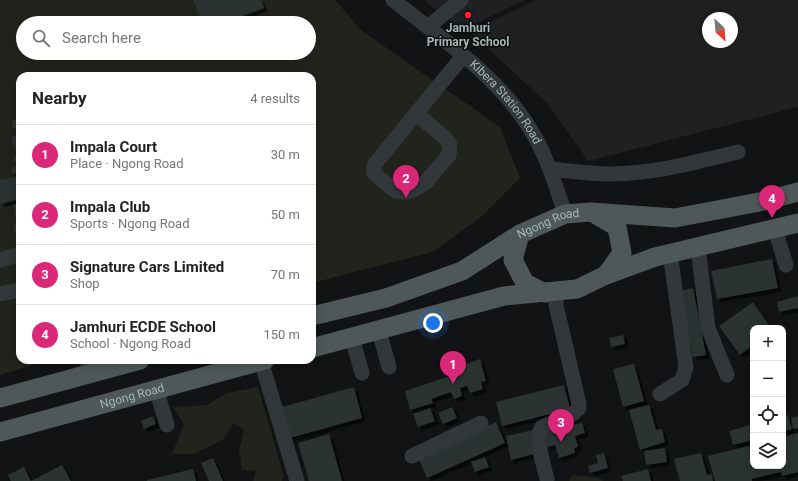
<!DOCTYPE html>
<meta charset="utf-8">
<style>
body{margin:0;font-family:Roboto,sans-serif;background:#f2f2f2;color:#222}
.controls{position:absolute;right:12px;bottom:12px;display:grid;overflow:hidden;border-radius:8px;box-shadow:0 2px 10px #0003}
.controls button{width:36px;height:36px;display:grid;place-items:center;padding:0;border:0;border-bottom:1px solid #e0e0e0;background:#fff;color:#222;font:20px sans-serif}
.compass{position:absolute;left:702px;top:12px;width:36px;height:36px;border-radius:50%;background:#fff;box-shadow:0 2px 10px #0003;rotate:154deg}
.you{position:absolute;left:433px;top:323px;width:14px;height:14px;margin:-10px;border:3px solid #fff;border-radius:50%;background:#1a73e8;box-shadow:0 0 0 6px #1a73e833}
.badge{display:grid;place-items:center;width:26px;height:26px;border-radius:50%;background:#db2777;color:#fff;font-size:13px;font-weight:700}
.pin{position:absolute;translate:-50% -33px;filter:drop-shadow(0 1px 2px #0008)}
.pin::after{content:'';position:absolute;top:21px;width:14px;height:12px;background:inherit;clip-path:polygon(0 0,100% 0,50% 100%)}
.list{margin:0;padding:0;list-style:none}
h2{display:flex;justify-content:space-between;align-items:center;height:52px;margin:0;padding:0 16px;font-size:17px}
h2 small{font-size:13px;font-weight:400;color:#767676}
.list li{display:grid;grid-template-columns:26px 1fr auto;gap:12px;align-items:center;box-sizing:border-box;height:60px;padding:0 16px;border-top:1px solid #e0e0e0}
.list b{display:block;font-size:15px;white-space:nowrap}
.list p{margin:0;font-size:13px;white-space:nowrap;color:#767676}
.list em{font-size:13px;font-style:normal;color:#767676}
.icon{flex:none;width:22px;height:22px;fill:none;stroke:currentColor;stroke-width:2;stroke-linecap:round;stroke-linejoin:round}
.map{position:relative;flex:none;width:798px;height:481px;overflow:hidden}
.search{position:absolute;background:#fff;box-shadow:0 2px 10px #0003;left:16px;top:16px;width:300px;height:44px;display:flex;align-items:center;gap:10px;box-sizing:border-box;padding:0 14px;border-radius:22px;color:#767676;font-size:15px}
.panel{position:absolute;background:#fff;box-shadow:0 2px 10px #0003;left:16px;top:72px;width:300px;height:292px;border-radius:12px}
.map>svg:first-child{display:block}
</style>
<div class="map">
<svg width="798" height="481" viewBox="0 0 798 481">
<defs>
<filter id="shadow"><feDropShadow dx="3.5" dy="3.5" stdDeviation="0" flood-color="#0009"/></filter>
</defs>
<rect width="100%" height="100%" fill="#121314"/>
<!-- built -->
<path fill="#1e2021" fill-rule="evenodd" d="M424 0H525L462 30Z
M536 0H798V107L588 161 548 104 470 32ZM708 18H732V42H708Z"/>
<!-- green -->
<path fill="#21241c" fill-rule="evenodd" d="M0 0H335L361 30 500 127 520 178 480 218 432 252 312 283V76H20V360H49L0 375ZM23 23H309V53H23Z
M258 387 284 477 282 481H253L256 471 242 470 239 450 244 430 233 423 224 439 211 446 193 454H172L184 424 173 407 207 405 227 393Z
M572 475 599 478 603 481H569Z"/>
<!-- building -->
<path fill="#2c3030" filter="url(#shadow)" d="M193 0H261L264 8 225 23H202Z
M20 119V127L13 128 12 121Z
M20 135V147L14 149 11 137Z
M20 155V161L14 162 13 156Z
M19 166 20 172 12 174 11 168Z
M19 176 20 199 0 204V180Z
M20 203V219L16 220 13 205Z
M20 222V238H16L13 224Z
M772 259 778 288 717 299 711 271Z
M693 288 706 355 693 357 680 291Z
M798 296V308L779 312 777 302Z
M753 302 771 328H753V345L740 355 719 326Z
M623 335 625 344 611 347 609 338Z
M480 359 486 381 481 382 483 389 470 393 467 386 460 388 462 396 454 399 451 392 431 399 433 403 410 410 405 391 462 372 460 366Z
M634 364 644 401 623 407 613 369Z
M564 385 570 409 502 426 496 402Z
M354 387 362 418 290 438 282 407Z
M649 405 656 430 662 429 665 442 640 450 629 410Z
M452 407 457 418 443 424 438 413Z
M430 408 435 421 418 427 413 414Z
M788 415 792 429 783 431V416Z
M153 416 156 424 144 429 141 421Z
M798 416V428L793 429 791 418Z
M571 420 572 425 582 423 585 433 575 436 578 447 574 448 575 453 559 458 555 445 547 447 546 433Z
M496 422 505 443 427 478 418 457Z
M753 424V440L733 445 729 431Z
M533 430 538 453 511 460 506 436Z
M798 433V472L782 476 781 472 752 479V481H715L708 456 753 445V466H783V437Z
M329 434 342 481H309L298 443Z
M665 448 667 462 646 465 644 451Z
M604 453 608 468 590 473 588 466 598 463 596 455Z
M701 453 707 475 712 474 713 481H680L674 459Z
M485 457 489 467 475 472 471 462Z
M213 458 223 481H209L201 463Z
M62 465 71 481H11L8 475 24 467 31 481Z
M193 469 196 481H147V480Z
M648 469 651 481H623L621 476Z"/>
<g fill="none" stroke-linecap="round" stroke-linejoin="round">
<!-- minor -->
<g stroke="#323839" stroke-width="15">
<path id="s1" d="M393 0C442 39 500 77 532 132 547 157 556 186 565 214"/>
<path d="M428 27 461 0"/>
<path d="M417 114 446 139 450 145 449 155 425 183 415 189 405 192 396 191 379 178 374 173V165L463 56"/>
<path d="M550 169C570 171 591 174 611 174 654 174 696 162 738 152"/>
<path d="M775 229 786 265"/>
<path d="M698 248 708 328 727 375"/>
<path d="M0 260 20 254"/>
<path d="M0 294 20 290"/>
<path d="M379 331 389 367"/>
<path d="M352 338 362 373"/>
<path d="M87 360 90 373"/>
<path d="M261 361 297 481"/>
<path d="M156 389 167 425"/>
<path d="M660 394 682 380 686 367 670 253"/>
<path d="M412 456 481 423"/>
<path d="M547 479C544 467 534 437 542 427L574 413 579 408V404L556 305V292"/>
</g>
<!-- major -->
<g stroke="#4e5858" stroke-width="19">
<path d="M595 214 617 227 622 253 606 275"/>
<path d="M520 234 513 260 525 283 545 293"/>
<path id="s2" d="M312 316 386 298 462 271 520 234 565 214 591 212 675 218 764 201 798 192"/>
<path d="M312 348 504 296 577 289 606 275 655 257 798 223"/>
<path d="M0 398 140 360"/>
<path id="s3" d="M0 432 265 360"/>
</g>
</g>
<!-- markers -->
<circle fill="#ff1e2f" stroke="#0d0e0e" stroke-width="1.5" cx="468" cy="15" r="4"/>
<g text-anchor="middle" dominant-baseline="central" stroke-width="3" stroke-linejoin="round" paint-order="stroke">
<!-- poi labels -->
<g font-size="12" font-weight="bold" fill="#a2b6b5" stroke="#0d0e0e">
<text x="468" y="28">Jamhuri<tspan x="468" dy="14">Primary School</tspan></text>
</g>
<!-- street labels -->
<g font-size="12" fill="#a2b6b5" stroke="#0d0e0e">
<text stroke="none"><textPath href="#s1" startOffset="153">Kibera Station Road</textPath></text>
<text stroke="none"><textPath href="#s2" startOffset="256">Ngong Road</textPath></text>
<text stroke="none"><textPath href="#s3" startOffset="137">Ngong Road</textPath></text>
</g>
</g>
</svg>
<div class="controls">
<button>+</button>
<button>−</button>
<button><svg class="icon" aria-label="locate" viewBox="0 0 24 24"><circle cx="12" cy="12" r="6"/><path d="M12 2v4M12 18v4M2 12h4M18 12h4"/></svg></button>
<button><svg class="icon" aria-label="layers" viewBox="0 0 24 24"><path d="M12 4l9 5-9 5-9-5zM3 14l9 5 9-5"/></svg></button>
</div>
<svg class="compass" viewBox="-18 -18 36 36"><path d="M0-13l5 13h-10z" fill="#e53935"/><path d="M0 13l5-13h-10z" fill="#767676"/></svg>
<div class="you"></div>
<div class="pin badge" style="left:453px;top:384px">1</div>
<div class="pin badge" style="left:406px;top:198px">2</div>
<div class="pin badge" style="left:561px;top:442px">3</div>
<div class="pin badge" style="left:772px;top:218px">4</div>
<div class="search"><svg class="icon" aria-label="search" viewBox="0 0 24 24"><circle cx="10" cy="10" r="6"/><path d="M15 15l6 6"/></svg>Search here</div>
<section class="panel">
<h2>Nearby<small>4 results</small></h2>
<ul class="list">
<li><span class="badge">1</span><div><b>Impala Court</b><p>Place · Ngong Road</p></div><em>30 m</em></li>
<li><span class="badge">2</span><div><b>Impala Club</b><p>Sports · Ngong Road</p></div><em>50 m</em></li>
<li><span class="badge">3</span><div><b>Signature Cars Limited</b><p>Shop</p></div><em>70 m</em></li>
<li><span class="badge">4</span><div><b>Jamhuri ECDE School</b><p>School · Ngong Road</p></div><em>150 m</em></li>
</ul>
</section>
</div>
